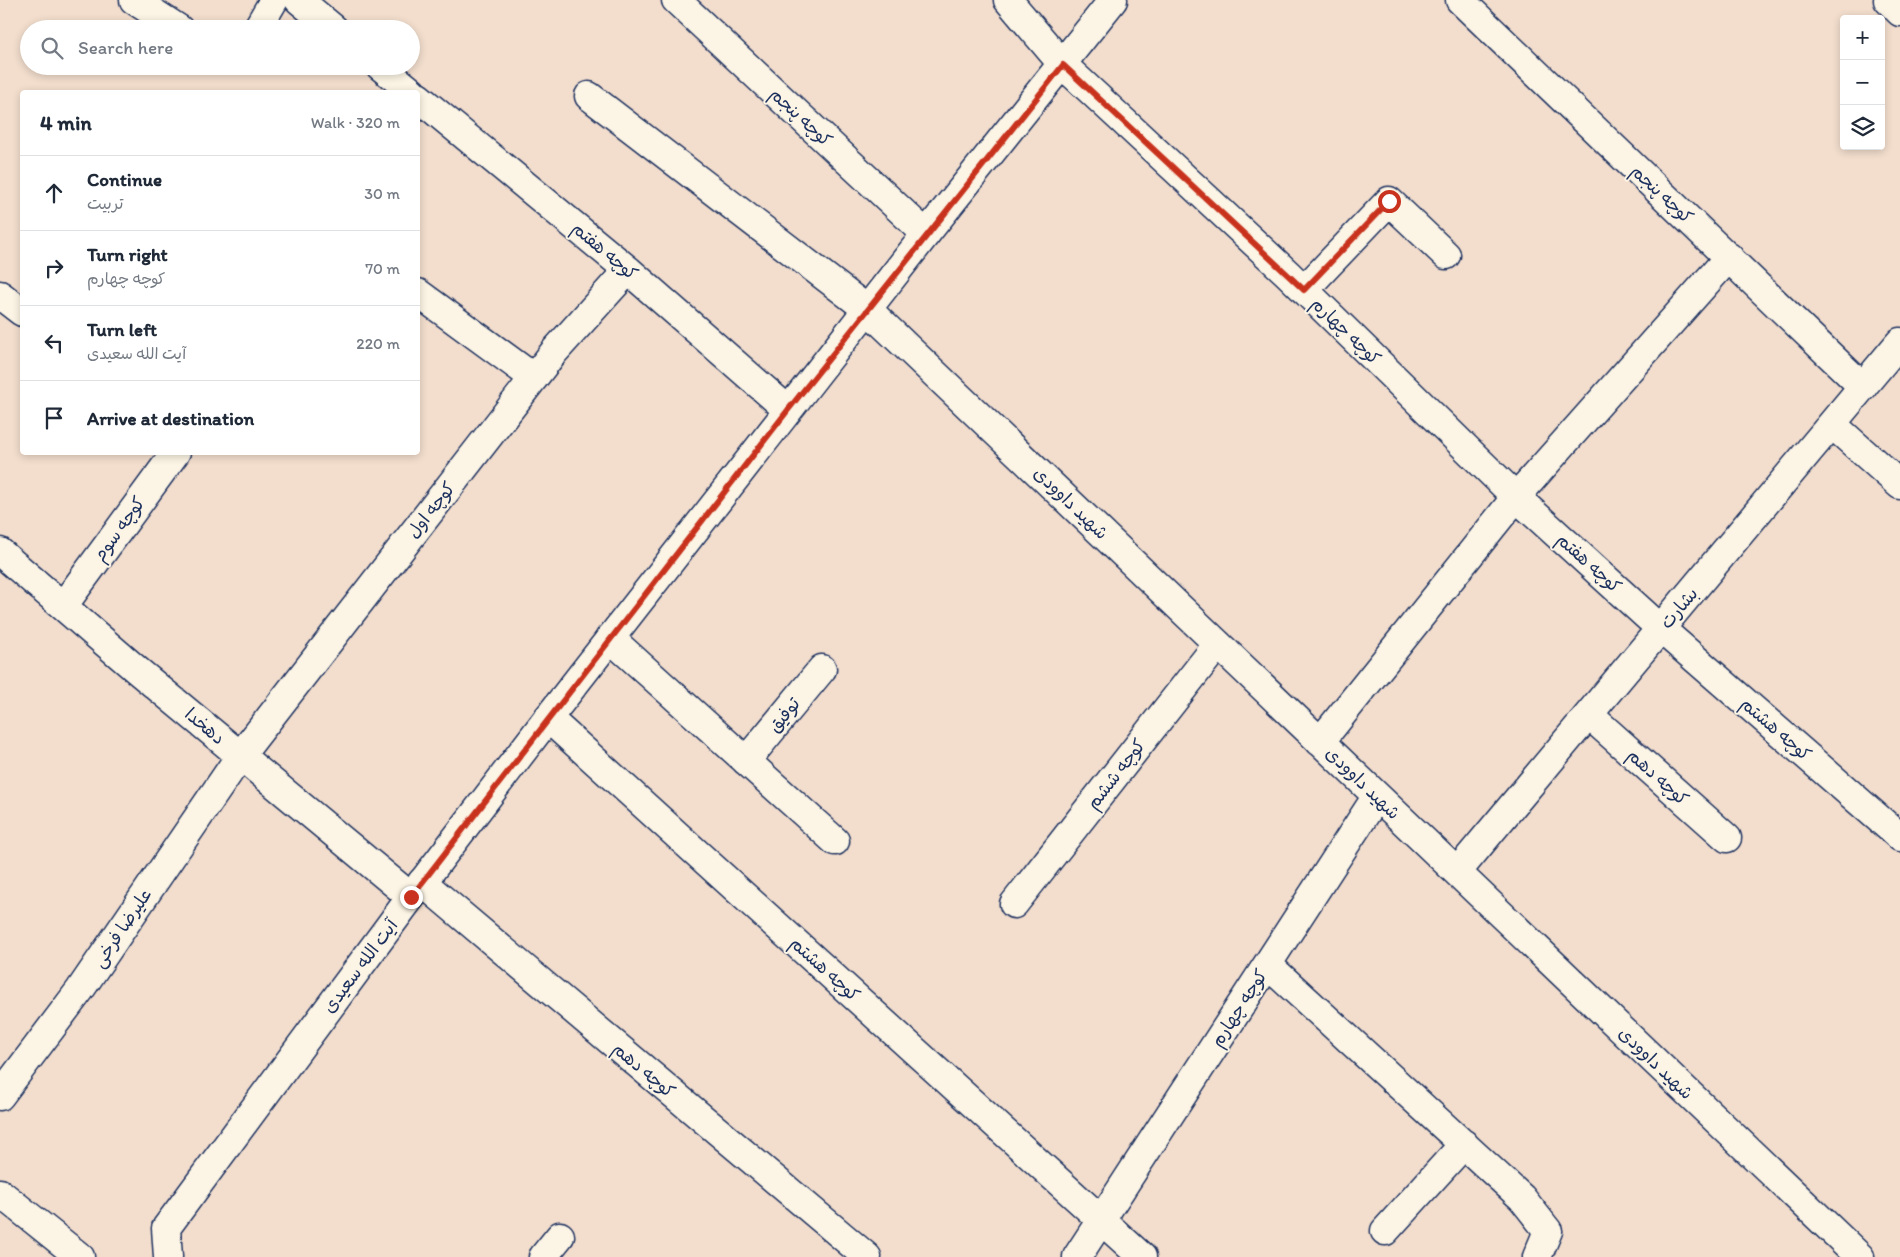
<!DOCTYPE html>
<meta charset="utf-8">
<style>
body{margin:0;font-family:Itim,"Playpen Sans Arabic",sans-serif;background:#f2f2f3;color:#1f2937}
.controls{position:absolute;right:15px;top:15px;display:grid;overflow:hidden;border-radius:5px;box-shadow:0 2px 8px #0003}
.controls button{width:45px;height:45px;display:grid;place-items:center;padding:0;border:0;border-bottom:1px solid #e0e1e3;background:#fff;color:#1f2937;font:25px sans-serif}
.stop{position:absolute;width:15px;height:15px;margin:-11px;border:4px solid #c8321e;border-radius:50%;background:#fff}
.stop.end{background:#c8321e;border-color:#fff;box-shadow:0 1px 5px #0008}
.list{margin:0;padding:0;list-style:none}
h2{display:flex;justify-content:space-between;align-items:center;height:65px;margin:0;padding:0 20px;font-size:21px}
h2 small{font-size:16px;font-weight:400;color:#747a83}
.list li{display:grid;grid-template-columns:32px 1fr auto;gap:15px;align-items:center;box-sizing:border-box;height:75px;padding:0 20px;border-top:1px solid #e0e1e3}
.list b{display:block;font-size:19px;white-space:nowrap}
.list p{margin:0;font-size:16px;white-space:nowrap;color:#747a83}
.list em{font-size:16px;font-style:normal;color:#747a83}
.icon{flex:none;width:28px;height:28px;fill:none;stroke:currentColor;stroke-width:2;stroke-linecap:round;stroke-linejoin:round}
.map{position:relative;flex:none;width:1900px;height:1257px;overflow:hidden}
.search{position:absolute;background:#fff;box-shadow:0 2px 8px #0003;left:20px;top:20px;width:400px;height:55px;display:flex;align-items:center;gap:12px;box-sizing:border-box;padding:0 18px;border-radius:28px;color:#747a83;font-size:19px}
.panel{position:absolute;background:#fff;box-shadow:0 2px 8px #0003;left:20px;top:90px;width:400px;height:365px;border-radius:5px}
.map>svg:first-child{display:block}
</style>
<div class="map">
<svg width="1900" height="1257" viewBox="0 0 1900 1257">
<rect width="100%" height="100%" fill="#f3decd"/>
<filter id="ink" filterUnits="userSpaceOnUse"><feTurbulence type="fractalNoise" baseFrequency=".02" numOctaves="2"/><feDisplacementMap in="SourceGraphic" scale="10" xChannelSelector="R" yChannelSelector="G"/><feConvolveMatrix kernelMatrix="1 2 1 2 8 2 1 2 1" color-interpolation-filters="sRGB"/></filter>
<g filter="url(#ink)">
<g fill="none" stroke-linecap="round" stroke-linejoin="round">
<!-- minor casing -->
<g stroke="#1b2f5e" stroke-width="31">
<path id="minor" d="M134 0 179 29
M299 0 334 29
M676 0 926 234
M1008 0 1063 65 1287 273 1516 497 1661 629 1900 837
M1460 0 1863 387
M1888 0 1900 12
M257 29 274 0
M380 66 412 92
M589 96 867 309 1860 1257
M418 97 628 270 788 410
M1304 290 1389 201 1446 255
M418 293 534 378
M0 295 22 312
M1833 425 1900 485
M0 552 138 671 411 897
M63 606 176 452
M610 638 835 841
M1589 715 1727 838
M548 718 1142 1257
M1320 742 1516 497 1729 257
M746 761 822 669
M1457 872 1900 342
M422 882 867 1257
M1014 904 1218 644
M1268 965 1522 1198 1548 1231 1537 1257
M0 1096 80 990 240 756 554 352 628 270
M0 1193 80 1257
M1385 1231 1464 1144
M543 1257 560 1236
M1077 1257 1377 796"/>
</g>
<!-- tertiary casing -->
<g stroke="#1b2f5e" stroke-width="31">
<path id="tertiary" d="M168 1257 166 1228 411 897 548 718 926 234 1113 0"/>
</g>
<!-- minor -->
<use href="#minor" stroke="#fcf5e5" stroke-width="28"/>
<!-- tertiary -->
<use href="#tertiary" stroke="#fcf5e5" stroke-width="28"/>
</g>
</g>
<g fill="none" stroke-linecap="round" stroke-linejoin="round" filter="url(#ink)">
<!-- route -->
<path stroke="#c8321e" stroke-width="6" d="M411 897 788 410 1063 65 1304 290 1389 201"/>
</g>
<g text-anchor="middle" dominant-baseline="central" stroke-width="4" stroke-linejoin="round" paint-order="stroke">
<!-- street labels -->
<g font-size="18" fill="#1b2f5e" stroke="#fcf5e5">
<text transform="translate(801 117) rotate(43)">کوچه پنجم</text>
<text transform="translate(1662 194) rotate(43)">کوچه پنجم</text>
<text transform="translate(605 251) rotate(40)">کوچه هفتم</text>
<text transform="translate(1346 331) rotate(44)">کوچه چهارم</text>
<text transform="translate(1071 503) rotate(44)">شهید داوودی</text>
<text transform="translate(431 510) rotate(-52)">کوچه اول</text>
<text transform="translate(119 529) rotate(-54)">کوچه سوم</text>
<text transform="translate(1589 563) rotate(42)">کوچه هفتم</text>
<text transform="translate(1679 608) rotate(-50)">بشارت</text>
<text transform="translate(784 715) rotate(-51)">توفیق</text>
<text transform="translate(205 726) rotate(40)">دهخدا</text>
<text transform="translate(1776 729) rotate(41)">کوچه هشتم</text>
<text transform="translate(1116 774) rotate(-52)">کوچه ششم</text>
<text transform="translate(1658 777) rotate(42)">کوچه دهم</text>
<text transform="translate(1363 783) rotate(44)">شهید داوودی</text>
<text transform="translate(122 928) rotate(-56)">علیرضا فرخی</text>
<text transform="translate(360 966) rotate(-53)">آیت الله سعیدی</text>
<text transform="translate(825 969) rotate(42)">کوچه هشتم</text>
<text transform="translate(1239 1008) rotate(-57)">کوچه چهارم</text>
<text transform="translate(1656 1063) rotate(44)">شهید داوودی</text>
<text transform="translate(644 1070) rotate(40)">کوچه دهم</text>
</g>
</g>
</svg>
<div class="controls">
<button>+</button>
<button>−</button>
<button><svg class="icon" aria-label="layers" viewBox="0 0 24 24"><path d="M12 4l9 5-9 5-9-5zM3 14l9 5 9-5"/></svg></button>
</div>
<div class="stop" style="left:1389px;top:201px"></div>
<div class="stop end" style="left:411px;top:897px"></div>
<div class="search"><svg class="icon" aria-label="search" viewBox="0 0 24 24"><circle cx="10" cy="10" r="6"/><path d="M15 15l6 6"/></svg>Search here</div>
<section class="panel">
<h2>4 min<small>Walk · 320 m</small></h2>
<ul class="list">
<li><svg class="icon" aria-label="ahead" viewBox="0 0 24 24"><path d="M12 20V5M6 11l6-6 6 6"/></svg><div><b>Continue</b><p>تربیت</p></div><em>30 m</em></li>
<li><svg class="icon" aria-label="right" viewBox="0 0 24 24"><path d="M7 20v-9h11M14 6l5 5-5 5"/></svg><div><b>Turn right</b><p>کوچه چهارم</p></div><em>70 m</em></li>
<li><svg class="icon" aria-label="left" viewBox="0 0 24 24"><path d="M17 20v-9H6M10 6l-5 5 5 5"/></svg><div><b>Turn left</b><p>آیت الله سعیدی</p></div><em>220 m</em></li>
<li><svg class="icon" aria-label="arrive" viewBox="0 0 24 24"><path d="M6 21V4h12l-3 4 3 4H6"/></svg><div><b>Arrive at destination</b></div></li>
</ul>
</section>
</div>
